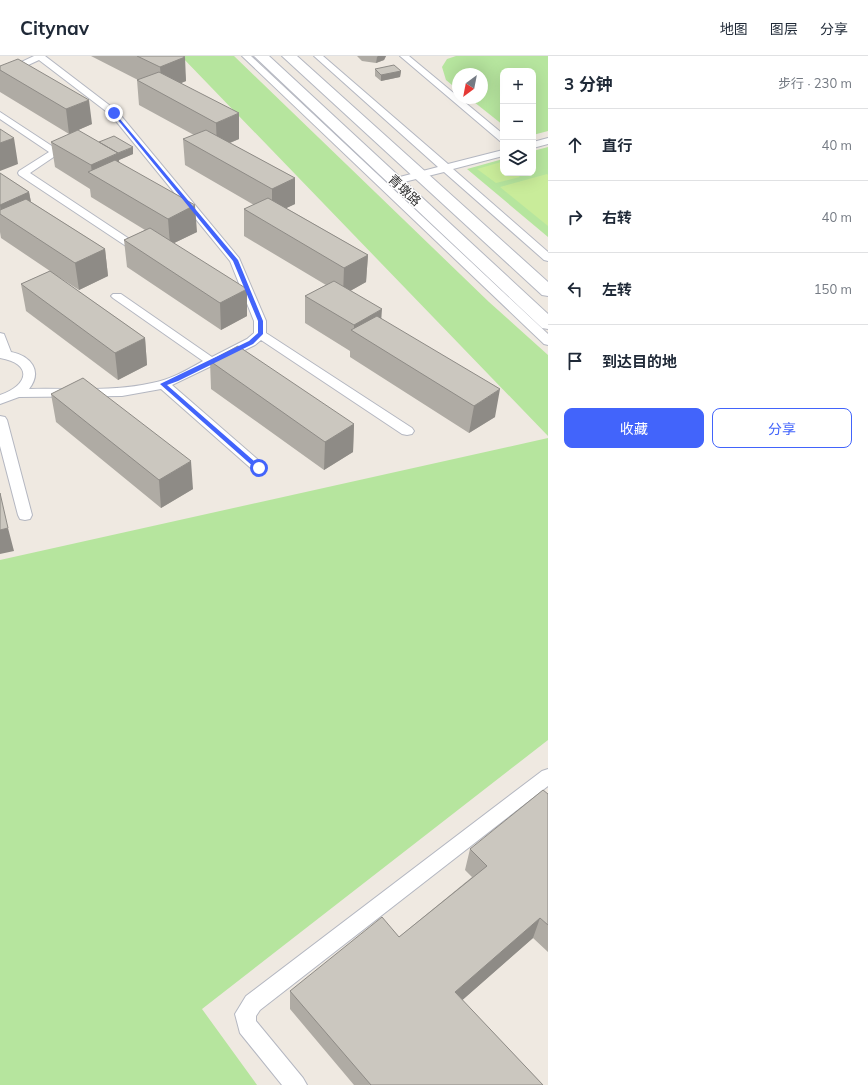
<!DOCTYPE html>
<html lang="zh">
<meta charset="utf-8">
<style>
body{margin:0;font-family:Mulish,"Noto Sans SC",sans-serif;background:#f2f2f3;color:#1f2937}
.controls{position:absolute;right:12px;top:12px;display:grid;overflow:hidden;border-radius:8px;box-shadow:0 4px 16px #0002}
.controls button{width:36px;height:36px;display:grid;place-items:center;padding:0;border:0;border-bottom:1px solid #e0e1e3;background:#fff;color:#1f2937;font:20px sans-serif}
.compass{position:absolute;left:452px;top:12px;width:36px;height:36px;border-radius:50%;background:#fff;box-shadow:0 4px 16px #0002;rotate:212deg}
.stop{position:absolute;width:12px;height:12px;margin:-9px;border:3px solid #4264fb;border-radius:50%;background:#fff}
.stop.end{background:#4264fb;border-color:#fff;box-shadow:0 1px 4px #0008}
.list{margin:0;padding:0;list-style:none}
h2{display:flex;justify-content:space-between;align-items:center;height:52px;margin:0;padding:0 16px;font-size:17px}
h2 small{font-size:13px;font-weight:400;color:#747a83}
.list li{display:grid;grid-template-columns:26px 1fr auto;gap:12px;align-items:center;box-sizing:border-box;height:72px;padding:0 16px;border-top:1px solid #e0e1e3}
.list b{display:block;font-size:15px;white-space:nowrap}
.list em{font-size:13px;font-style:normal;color:#747a83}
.actions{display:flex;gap:8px;padding:12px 16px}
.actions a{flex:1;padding:9px 0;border:1px solid #4264fb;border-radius:8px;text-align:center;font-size:14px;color:#4264fb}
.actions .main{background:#4264fb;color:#fff}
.icon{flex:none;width:22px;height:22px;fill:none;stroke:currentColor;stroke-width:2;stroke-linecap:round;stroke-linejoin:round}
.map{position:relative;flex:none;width:548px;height:1029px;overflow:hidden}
header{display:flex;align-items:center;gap:24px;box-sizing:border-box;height:56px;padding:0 20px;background:#fff;border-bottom:1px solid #e0e1e3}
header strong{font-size:19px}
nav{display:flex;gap:22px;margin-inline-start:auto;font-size:14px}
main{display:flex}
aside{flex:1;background:#fff}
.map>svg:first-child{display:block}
</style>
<header>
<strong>Citynav</strong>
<nav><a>地图</a><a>图层</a><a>分享</a></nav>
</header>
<main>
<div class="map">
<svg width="548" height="1029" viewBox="0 0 548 1029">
<rect width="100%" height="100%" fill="#efe9e1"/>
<!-- green -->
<path fill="#b6e59e" d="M181 0H234L489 246 548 299V380Z
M456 0H548V75L533 79V15H503V69L469 42H482V18H458V34L446 24 442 11 447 3Z
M548 91V181L467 113 503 103V117H533V95Z
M548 382V684L202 953 257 1029H0V504Z"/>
<!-- pitch -->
<path fill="#c9ec9a" d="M501 106 503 108V117H515L520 121 496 127 477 113Z
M547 118 548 119V170L500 131Z"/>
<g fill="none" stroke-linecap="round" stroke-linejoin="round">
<!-- lane casing -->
<g stroke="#b4b7c1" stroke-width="2">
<path id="lane" d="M34 0H45L117 55 239 202 266 265V277L412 372 414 375 412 378 407 379 402 378 261 284 255 289 172 329 264 409 266 412 264 415 259 417 254 415 161 333 122 340 19 341 0 348V339C28 330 34 308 0 302V277L4 278 11 296C31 300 43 315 29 333 70 332 112 336 152 327 170 324 187 314 203 305L113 242 111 240 113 238H121L212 301 247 283 254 277V265L230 205 111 59 39 4 0 22V16Z
M242 0H251L548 278V289L544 288Z
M314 0H323L448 108 503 94V100L453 113 548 196V205L544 204 444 116 396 128 392 127 391 125 392 123 438 111Z
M400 0H409L503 78V86L500 85Z
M0 56 61 96 30 117 137 188 139 190 137 192H129L19 119 18 117 19 115 49 96 0 63Z
M548 82V88L533 92V86Z
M0 360 5 361 7 364 32 459 30 463 25 464 20 463 18 459 0 390Z
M548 713V730L260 954 256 960V965L303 1022 307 1029H282L240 977 235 958 246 940 542 715Z"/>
</g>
<!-- secondary casing -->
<g stroke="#b4b7c1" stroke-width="2">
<path id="secondary" d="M254 0H269L548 258V273L542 272Z
M282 0H297L548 226V240L542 239Z"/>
</g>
<!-- lane -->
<use href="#lane" fill="#fff" fill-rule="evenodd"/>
<!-- secondary -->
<use href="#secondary" fill="#fff" fill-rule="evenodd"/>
</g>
<!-- wall -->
<path fill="#afaba4" d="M91 0H183L186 25 181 27 239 83 230 87 295 122V148L286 152 368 199 366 226 350 235 495 361 469 377 350 301V295L305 267V240L326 229 244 180V153L254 149 185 109 183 83 194 79 139 49 137 24H138Z
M357 0H386L384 4 376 7 362 5Z
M0 10 92 68 69 78 0 36Z
M375 13 401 15 400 21 381 25 375 20Z
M51 86H99L133 98 119 104V106L197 176 174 187 247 260 221 274 127 211 124 184 145 174 91 141 90 133 55 111Z
M0 117 29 136 31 146 105 193 108 220 79 234 54 218 145 282 147 309 118 324 26 255 21 228 50 215 1 182 0 176Z
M210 305 354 368 353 396 324 414 211 333Z
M51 338 193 433 161 452 56 366Z
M548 738V896L533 882 462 944 543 1029H354L290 953V935L399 881 472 821 465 814 470 793Z"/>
<!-- shaded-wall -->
<path fill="#8e8b86" d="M378 0H386L384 4 376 7 377 1Z
M185 1 186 25 162 35 160 11Z
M401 15 400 21 381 25V19Z
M89 44 92 68 69 78 66 53Z
M239 57V83L217 92 216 67Z
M14 82 18 108 0 115V87Z
M133 91V98L119 104 121 123 92 118 91 109Z
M295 122V148L272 159V133Z
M29 136 34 162 1 159 0 149Z
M195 149 197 176 170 189 168 163Z
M105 193 108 220 79 234 75 207Z
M368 199 366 226 343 239 344 212Z
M247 233V260L221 274 220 247Z
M382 253 380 280 354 276V269Z
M145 282 147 309 118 324 115 297Z
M500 333 495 361 469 377 474 350Z
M354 368 353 396 324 414 325 386Z
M191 405 193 433 161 452 159 424Z
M8 472 14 495 0 498V474Z
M540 862 533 882 450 955 455 936Z"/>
<!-- building -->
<path fill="#cbc7bf" stroke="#8e8b86" d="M137 0H183L185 1 160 11Z
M18 3 89 44 66 53 0 14V10Z
M394 9 401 15 381 19 375 13Z
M159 16 239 57 216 67 137 24Z
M0 73 14 82 0 87Z
M78 74 118 97 91 109 51 86Z
M206 74 295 122 272 133 183 83Z
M114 80 133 91 118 97 99 86Z
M115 104 195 149 168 163 88 116Z
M0 117 29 136 0 149Z
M268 142 368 199 344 212 244 153Z
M26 143 105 193 75 207 0 158V154Z
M150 172 247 233 220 247 124 184Z
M50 215 145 282 115 297 21 228Z
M334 225 382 253 354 269 305 240Z
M377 260 500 333 474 350 351 274Z
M238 290 354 368 325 386 210 305Z
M83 322 191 405 159 424 51 338Z
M0 437 8 472 0 474Z
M543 734 548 738V869L540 862 455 936 543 1029H371L290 935 382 861 399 881 487 810 470 793Z"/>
<!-- route -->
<path fill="#4264fb" d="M114 56 238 204 263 265V278L253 288 178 325 167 329 261 411V414H257L160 328 249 285 258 277V265L233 205 113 58Z"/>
<g text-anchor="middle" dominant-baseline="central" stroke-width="3" stroke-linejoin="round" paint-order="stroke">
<!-- far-street labels -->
<g font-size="13" fill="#2e2e2e" stroke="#fff">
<text transform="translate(405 134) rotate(43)">青墩路</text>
</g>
</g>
</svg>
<div class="controls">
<button>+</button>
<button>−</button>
<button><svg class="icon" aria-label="layers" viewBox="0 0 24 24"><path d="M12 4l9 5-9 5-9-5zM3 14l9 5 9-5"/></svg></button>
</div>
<svg class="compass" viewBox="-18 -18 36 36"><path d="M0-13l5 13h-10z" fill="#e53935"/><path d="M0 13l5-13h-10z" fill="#747a83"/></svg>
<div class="stop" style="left:259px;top:412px"></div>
<div class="stop end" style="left:114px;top:57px"></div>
</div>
<aside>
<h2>3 分钟<small>步行 · 230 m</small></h2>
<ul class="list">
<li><svg class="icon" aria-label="ahead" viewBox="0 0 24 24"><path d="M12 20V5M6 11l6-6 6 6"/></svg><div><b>直行</b></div><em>40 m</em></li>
<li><svg class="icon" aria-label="right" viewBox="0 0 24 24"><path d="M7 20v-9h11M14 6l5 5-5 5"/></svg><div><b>右转</b></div><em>40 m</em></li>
<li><svg class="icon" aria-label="left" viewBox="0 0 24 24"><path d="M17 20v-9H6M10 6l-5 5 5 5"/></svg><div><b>左转</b></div><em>150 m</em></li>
<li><svg class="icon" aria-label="arrive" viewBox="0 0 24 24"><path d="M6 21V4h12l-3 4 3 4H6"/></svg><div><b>到达目的地</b></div></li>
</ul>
<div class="actions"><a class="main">收藏</a><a>分享</a></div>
</aside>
</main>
